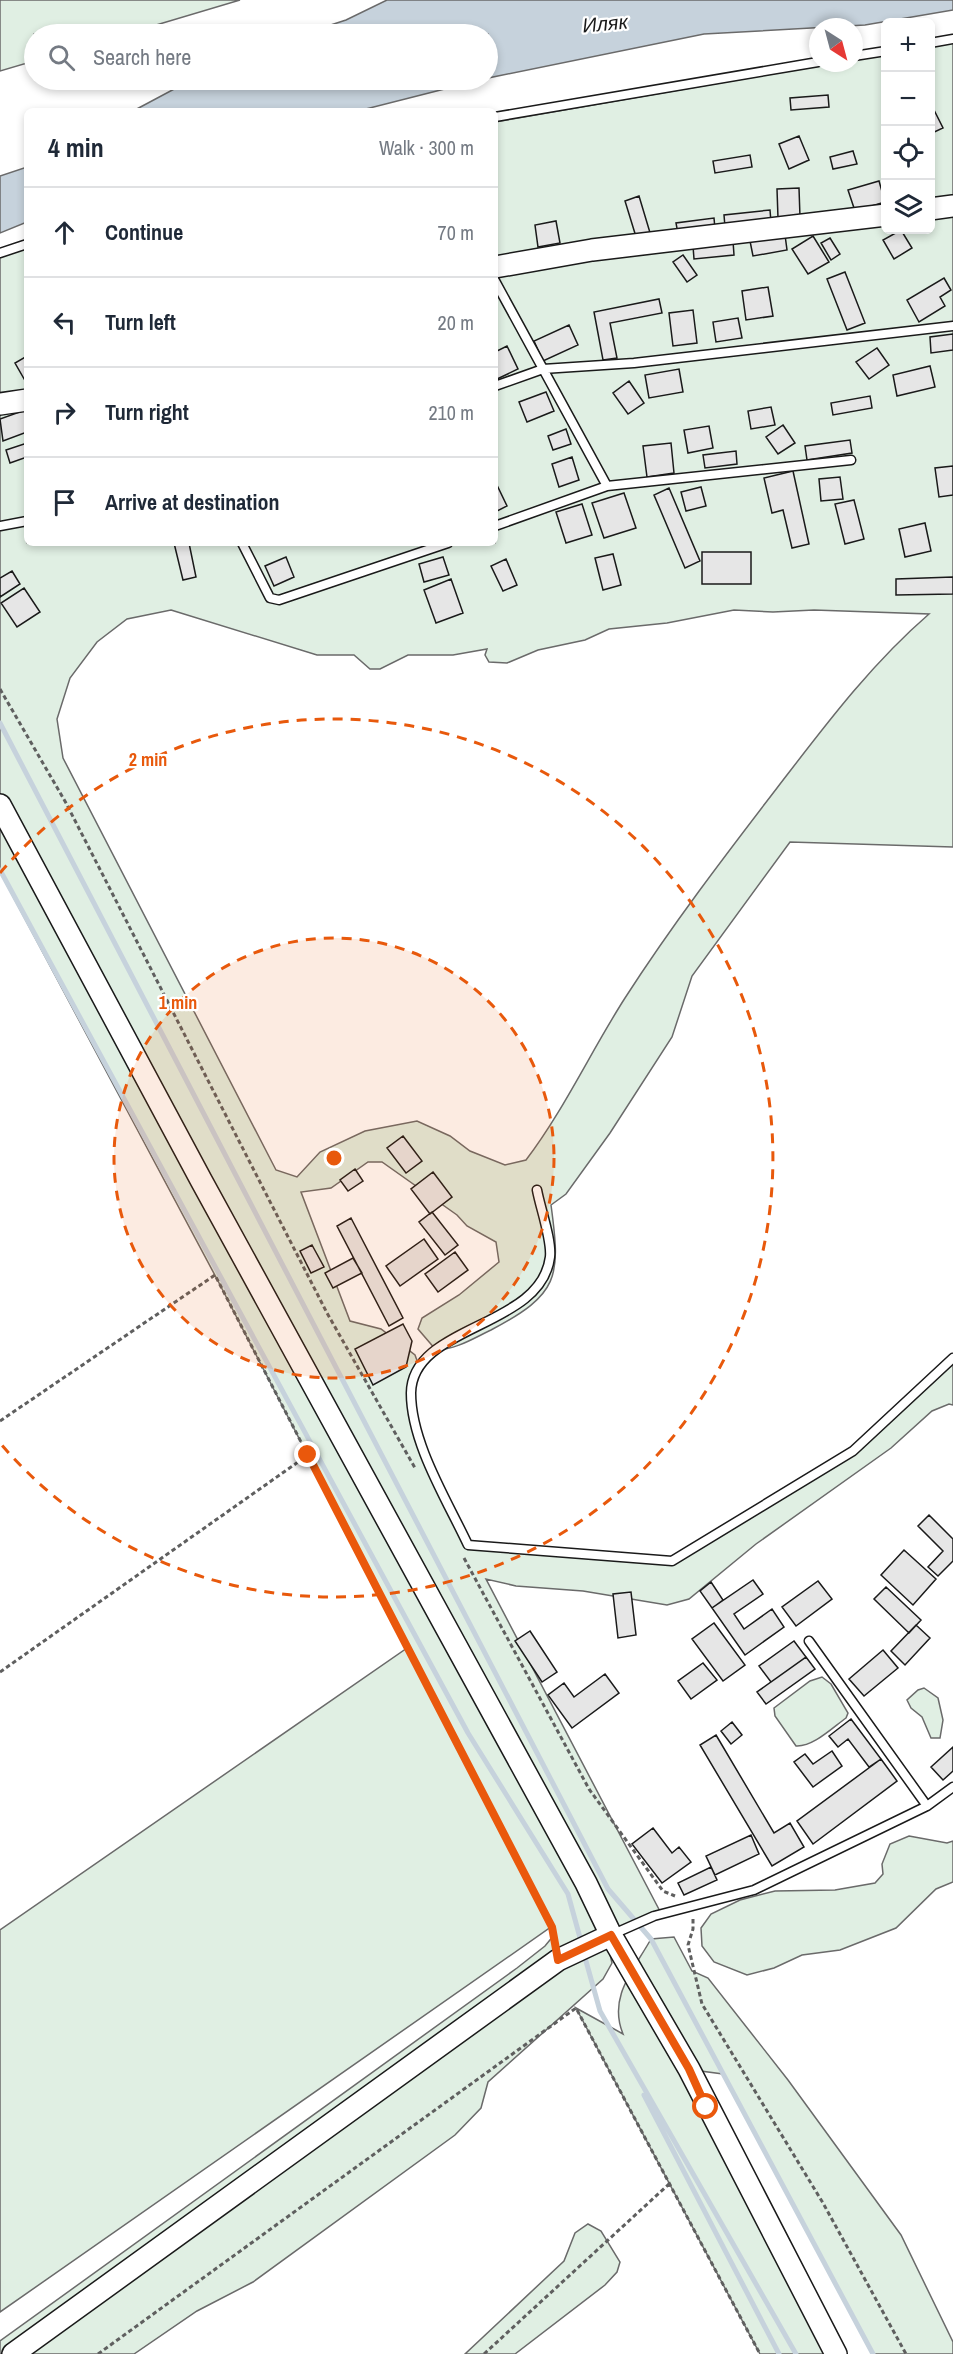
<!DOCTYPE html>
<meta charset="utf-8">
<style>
body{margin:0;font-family:"Archivo Narrow",sans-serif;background:#f6f6f7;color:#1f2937}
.controls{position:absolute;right:18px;top:18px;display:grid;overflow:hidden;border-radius:9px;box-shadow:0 3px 9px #0003}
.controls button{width:54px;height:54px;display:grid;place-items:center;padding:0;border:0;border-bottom:2px solid #e0e1e3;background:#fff;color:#1f2937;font:30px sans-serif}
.compass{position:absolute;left:809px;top:18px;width:54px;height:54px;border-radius:50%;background:#fff;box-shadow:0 3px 9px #0003;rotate:144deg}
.stop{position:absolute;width:18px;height:18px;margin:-14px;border:4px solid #ea580c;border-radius:50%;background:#fff}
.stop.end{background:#ea580c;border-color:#fff;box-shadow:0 2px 6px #0008}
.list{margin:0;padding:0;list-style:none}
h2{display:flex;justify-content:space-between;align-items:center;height:78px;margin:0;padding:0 24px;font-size:26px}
h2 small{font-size:20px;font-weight:400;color:#747a83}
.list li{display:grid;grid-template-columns:39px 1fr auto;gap:18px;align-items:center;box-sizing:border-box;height:90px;padding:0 24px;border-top:2px solid #e0e1e3}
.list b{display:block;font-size:22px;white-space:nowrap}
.list em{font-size:20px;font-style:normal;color:#747a83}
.icon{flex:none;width:33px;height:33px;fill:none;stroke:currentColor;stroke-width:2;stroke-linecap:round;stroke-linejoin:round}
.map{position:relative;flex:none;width:953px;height:2354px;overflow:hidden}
.search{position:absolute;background:#fff;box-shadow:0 3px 9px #0003;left:24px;top:24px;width:474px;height:66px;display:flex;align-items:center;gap:15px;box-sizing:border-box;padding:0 21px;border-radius:33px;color:#747a83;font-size:22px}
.panel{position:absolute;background:#fff;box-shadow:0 3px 9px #0003;left:24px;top:108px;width:474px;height:438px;border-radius:9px}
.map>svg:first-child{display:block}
</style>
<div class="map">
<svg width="953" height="2354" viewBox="0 0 953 2354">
<rect width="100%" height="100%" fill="#fff"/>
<!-- green -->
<path fill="#e0efe3" stroke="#6a6a6a" stroke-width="1.5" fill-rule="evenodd" d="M0 0H240L126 34H34V61L0 71Z
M953 42V847L790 842 692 976 672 1037 610 1133 566 1194 551 1205C561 1278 559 1294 491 1330 472 1339 457 1349 436 1350L418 1329 422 1318 459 1295 499 1262 496 1242 467 1226 457 1215 382 1162H368L331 1188 301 1192 350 1321 381 1329 415 1355 419 1366 411 1391 416 1431 468 1545 672 1561 853 1451 953 1356V1405L949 1404 932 1411 891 1448 756 1544 689 1599 667 1605 583 1591 516 1586 486 1579 663 1917 606 1937 612 1963 603 1979 488 2082 481 2108 455 2135 253 2282 197 2311 134 2354H0V2341L517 1968 545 1946 554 1935 551 1927 0 2312V1930L407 1648 218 1281 0 872V255L27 246V543H495V122L834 63H854V60L885 54 886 230H930L931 46ZM171 610 317 655H354L370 669H380L408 655H453L487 649 485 655 489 662 507 663 538 650 585 640 609 629 667 623 734 610 773 612 814 610 929 614C870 665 824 727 777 788 724 857 672 925 625 998 591 1051 564 1110 526 1160L505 1165 470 1151 450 1136 417 1121 365 1131 320 1152 297 1177 276 1170 63 758 57 719 70 678 97 642 127 619Z
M822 1677 831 1684 848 1713 846 1718C832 1728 813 1747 796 1746L775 1716 774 1708 810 1681Z
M924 1688 938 1698 943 1720 940 1738H931L922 1717 911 1708 907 1700 918 1690Z
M909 1836 947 1843 953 1841V1882L936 1889 896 1928 840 1950 802 1955 774 1968 747 1975 714 1962 702 1946 701 1928 711 1914 740 1900 775 1891 835 1890 875 1883 883 1874 882 1864 890 1844Z
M674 1937 692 1971 708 1978 788 2080 901 2235 953 2342V2354H873L723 2074 685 2069 826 2354H760L576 2008 623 2034C608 1997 633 1971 651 1939Z
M588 2224 601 2231 620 2262 617 2272 605 2285 515 2354H465L564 2261 575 2233Z"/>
<!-- water -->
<path fill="#c6d2dc" stroke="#6a6a6a" stroke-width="1.5" d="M387 0H953V10L865 25 704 34 488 78V34H303L346 20Z
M191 80H480L358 111H133Z
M27 167V222L0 233V176Z"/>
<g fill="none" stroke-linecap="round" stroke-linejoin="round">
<!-- stream -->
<path stroke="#c6d2dc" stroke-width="5" d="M0 723 608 1889 651 1939 873 2354
M0 870 468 1733 568 1894 582 1945
M584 1954 600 2011 796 2354
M644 2095 779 2354"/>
</g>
<!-- building -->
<path fill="#e6e6e6" stroke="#1a1a1a" stroke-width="1.5" d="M828 95 829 107 791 110 790 98Z
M932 106 943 128 930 134V107Z
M799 136 809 160 789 169 779 144Z
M853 151 857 164 833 169 830 157Z
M750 155 752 167 715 173 713 161Z
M879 181 885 202 855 211 848 190Z
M799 188 800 217 778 218 777 189Z
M639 196 651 236 637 240 625 201Z
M770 210 771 222 725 227 724 215Z
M714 218 715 229 678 234 676 223Z
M556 221 560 243 538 247 535 225Z
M901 230 912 248 894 259 883 240Z
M785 235 787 250 753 256 750 241Z
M813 236 829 262 808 274 792 249Z
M830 238 840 254 831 260 821 243Z
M733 241 734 255 694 259 693 246Z
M683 255 697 275 687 282 673 262Z
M845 272 865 323 847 330 827 279Z
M944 278 951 290 940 297 945 306 919 322 907 300Z
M768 287 773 316 746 320 742 291Z
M659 299 662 313 610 323 617 358 603 360 594 312Z
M693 310 697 343 673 346 669 313Z
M738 318 742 338 716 342 713 322Z
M569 325 578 345 543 361 534 341Z
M953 334V350L931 353 930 337Z
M507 346 518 369 495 380V352Z
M877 348 889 365 869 379 856 362Z
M27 356V384L15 363Z
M930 366 935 387 897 396 893 375Z
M679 369 683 392 649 398 645 375Z
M629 381 644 403 628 414 613 393Z
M546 392 554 411 527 422 519 402Z
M870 396 872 408 833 415 831 403Z
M771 407 775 425 751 429 748 411Z
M25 410 27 432 3 441 0 419Z
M783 425 795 443 778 454 766 437Z
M709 426 713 448 688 453 684 430Z
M566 429 571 444 553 450 548 436Z
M850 440 852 453 807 460 805 446Z
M27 443V457L10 463 6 450Z
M671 443 674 473 647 477 643 446Z
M736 451 737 464 705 468 703 455Z
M572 457 579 480 559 487 552 464Z
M953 466V495L939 497 935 468Z
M793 471 809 544 792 548 783 510 772 513 764 478Z
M840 477 843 499 821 501 819 479Z
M495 481 507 506 495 512Z
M701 487 706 506 686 511 681 492Z
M669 488 700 561 685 568 654 495Z
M624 493 636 528 604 538 592 503Z
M854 500 864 539 845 544 835 504Z
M582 504 592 535 566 543 556 512Z
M925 523 931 551 905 557 899 529Z
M174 543H189L196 577 183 580Z
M702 552H751V584H702Z
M613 554 621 585 603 590 595 558Z
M286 557 294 577 274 586 265 566Z
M443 557 449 575 424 582 419 564Z
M506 559 517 585 503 591 491 566Z
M12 571 20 584 0 597V578Z
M953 577V594L896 595V579Z
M451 579 463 613 436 623 424 590Z
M24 588 40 612 17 627 1 603Z
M403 1136 422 1161 406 1173 387 1148Z
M355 1169 363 1181 348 1191 340 1180Z
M433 1172 452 1197 430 1214 411 1189Z
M432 1212 458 1245 445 1255 419 1222Z
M351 1218 403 1318 389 1326 337 1226Z
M424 1239 438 1259 400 1286 386 1266Z
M312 1245 324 1267 311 1273 300 1251Z
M455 1252 468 1270 438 1292 425 1274Z
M353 1258 362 1273 333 1288 325 1273Z
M403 1324 412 1341 406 1367 373 1385 355 1349Z
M929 1515 953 1539V1561L938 1576 928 1567 943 1551 918 1526Z
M904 1550 936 1579 913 1605 881 1575Z
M753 1580 763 1594 734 1614 744 1629 772 1609 784 1627 745 1655 712 1608Z
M818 1581 832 1599 796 1626 782 1607Z
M711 1582 723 1600 712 1608 700 1591Z
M886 1587 921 1620 909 1633 874 1599Z
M631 1592 636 1635 618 1638 613 1594Z
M714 1623 745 1665 723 1681 692 1639Z
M916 1625 930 1638 905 1665 891 1651Z
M530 1631 557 1672 542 1682 515 1641Z
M794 1641 806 1657 771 1682 759 1666Z
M883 1650 898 1668 864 1696 849 1679Z
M806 1657 815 1669 766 1704 757 1692Z
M703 1663 717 1680 691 1699 678 1681Z
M605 1674 619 1693 572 1728 548 1695 564 1683 574 1697Z
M851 1719 881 1759 869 1767 848 1739 838 1747 829 1736Z
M732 1722 742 1735 731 1744 721 1731Z
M716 1735 774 1833 790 1823 804 1847 772 1866 700 1745Z
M953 1747V1771L943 1780 931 1767Z
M832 1751 842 1766 813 1787 794 1762 805 1754 813 1764Z
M881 1759 897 1781 813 1844 797 1821Z
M653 1828 672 1853 679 1847 691 1862 662 1883 632 1844Z
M751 1835 759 1854 715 1875 706 1856Z
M711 1867 717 1880 684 1895 678 1883Z"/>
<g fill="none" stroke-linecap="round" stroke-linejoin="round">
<!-- service casing -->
<g stroke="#1a1a1a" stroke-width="11">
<path id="service" d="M930 43 953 39
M854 56 886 51
M495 117 818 62
M0 253 27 244
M495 281 607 486 495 526
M495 386 543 369 634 363 953 326
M607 486 851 460
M0 526 27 521
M242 543 270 598 279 600 448 543
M537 1190C540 1207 552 1240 550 1257 541 1329 412 1324 411 1393 411 1443 447 1500 468 1545L672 1561 853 1451 953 1358
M809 1641 927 1806
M611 1935 654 1916 754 1890 927 1806 953 1787"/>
</g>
<!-- tertiary casing -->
<g stroke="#1a1a1a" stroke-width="24">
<path id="tertiary" d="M930 209 953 206
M495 267 592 250 886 215
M0 404 27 400
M0 805 201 1180 586 1883 611 1935 689 2069 836 2354
M13 2354 558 1960 611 1935"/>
</g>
<!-- path -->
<path stroke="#5f5f5f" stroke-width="3" stroke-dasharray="4.5 3" stroke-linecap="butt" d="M0 689 66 803 327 1313 415 1468
M0 1421 215 1275 551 1927 554 1940
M464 1558 589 1789 663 1891 675 1896
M0 1672 308 1455
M693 1919V1929L688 1945 702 2004 823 2203 906 2354
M98 2354 576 2008 760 2354
M484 2354 669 2184"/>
<!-- service -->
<use href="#service" stroke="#fff" stroke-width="8"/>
<!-- tertiary -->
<use href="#tertiary" stroke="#fff" stroke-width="21"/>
</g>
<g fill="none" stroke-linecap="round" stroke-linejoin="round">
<!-- route -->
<path stroke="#ea580c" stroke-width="8" d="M308 1455 552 1927 558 1960 611 1935 689 2069 706 2107"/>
</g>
<!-- distance rings -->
<circle cx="334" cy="1158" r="220" fill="#e8590c" fill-opacity=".12"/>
<g fill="none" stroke="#e8590c" stroke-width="3" stroke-dasharray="10 8">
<circle cx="334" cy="1158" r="220"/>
<path d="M0 873A439 439 0 1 1 0 1443"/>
</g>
<g text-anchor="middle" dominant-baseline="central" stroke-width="4.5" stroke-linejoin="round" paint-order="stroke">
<!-- water labels -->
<g font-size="20" font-style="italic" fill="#1a1a1a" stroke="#fff">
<text transform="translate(605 23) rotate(-5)">Иляк</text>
</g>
</g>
<circle cx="334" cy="1158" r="9" fill="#e8590c" stroke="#fff" stroke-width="3"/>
<g font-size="18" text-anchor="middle" font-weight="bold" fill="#e8590c" stroke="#fff" stroke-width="4.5" stroke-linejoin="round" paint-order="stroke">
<text x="148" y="766">2 min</text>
<text x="178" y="1009">1 min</text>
</g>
</svg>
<div class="controls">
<button>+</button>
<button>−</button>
<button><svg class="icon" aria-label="locate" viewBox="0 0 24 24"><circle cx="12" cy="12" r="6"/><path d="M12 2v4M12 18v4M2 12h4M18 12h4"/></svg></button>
<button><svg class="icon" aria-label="layers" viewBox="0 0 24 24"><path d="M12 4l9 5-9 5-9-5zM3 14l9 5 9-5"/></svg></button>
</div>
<svg class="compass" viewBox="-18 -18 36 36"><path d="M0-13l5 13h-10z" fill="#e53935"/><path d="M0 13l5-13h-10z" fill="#747a83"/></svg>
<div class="stop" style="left:706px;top:2107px"></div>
<div class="stop end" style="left:308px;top:1455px"></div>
<div class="search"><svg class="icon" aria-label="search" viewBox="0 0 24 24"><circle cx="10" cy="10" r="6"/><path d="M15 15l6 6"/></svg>Search here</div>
<section class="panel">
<h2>4 min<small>Walk · 300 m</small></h2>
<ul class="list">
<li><svg class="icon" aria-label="ahead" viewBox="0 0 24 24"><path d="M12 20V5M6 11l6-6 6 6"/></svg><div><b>Continue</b></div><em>70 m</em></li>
<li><svg class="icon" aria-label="left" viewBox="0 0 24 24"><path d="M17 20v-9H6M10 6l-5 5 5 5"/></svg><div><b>Turn left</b></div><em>20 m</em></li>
<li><svg class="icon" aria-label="right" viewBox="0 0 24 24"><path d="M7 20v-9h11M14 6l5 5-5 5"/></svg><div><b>Turn right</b></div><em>210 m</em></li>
<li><svg class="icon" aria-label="arrive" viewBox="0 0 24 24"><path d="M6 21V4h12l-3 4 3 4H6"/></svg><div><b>Arrive at destination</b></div></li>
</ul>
</section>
</div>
